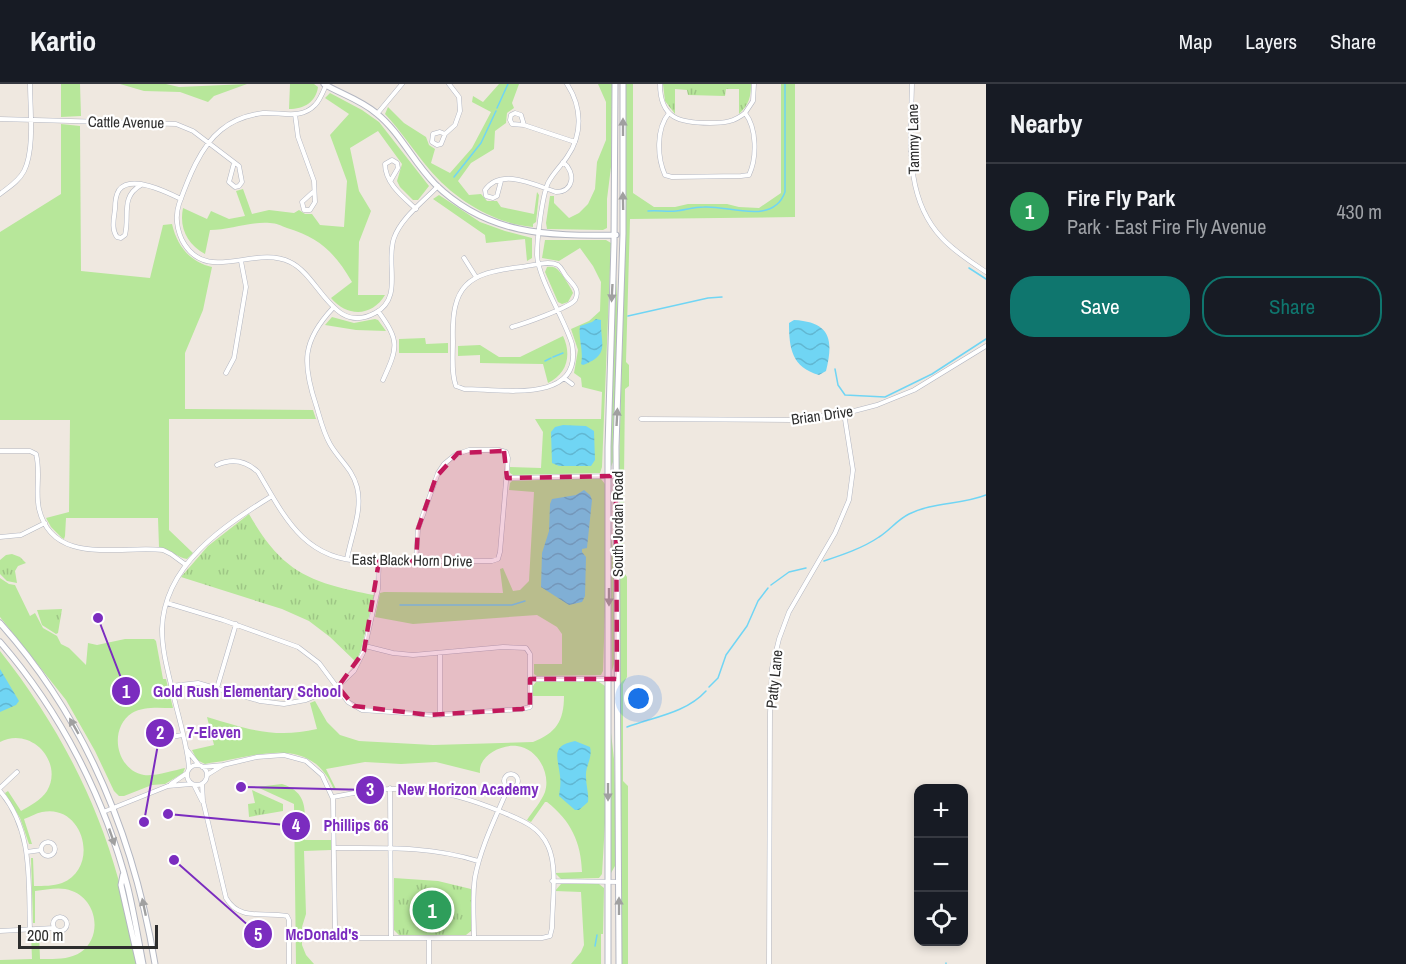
<!DOCTYPE html>
<meta charset="utf-8">
<style>
body{margin:0;font-family:"Archivo Narrow",sans-serif;background:#242831;color:#f1f3f6}
.controls{position:absolute;right:18px;bottom:18px;display:grid;overflow:hidden;border-radius:12px;box-shadow:0 3px 9px #0003}
.controls button{width:54px;height:54px;display:grid;place-items:center;padding:0;border:0;border-bottom:2px solid #363941;background:#171b24;color:#f1f3f6;font:30px sans-serif}
.scale{position:absolute;left:18px;bottom:15px;width:140px;box-sizing:border-box;padding-left:6px;border:3px solid #2d2d2d;border-top:0;font-size:16px;line-height:21px;white-space:nowrap;color:#2d2d2d;-webkit-text-stroke:4px #fff;paint-order:stroke}
.you{position:absolute;left:639px;top:615px;width:21px;height:21px;margin:-15px;border:4px solid #fff;border-radius:50%;background:#1a73e8;box-shadow:0 0 0 9px #1a73e833}
.badge{display:grid;place-items:center;width:39px;height:39px;border-radius:50%;background:#0f766e;color:#fff;font-size:20px;font-weight:700}
.pin{position:absolute;translate:-50% -50%;border:3px solid #fff;box-shadow:0 2px 6px #0006}
.list{margin:0;padding:0;list-style:none}
h2{display:flex;justify-content:space-between;align-items:center;height:78px;margin:0;padding:0 24px;font-size:26px}
h2 small{font-size:20px;font-weight:400;color:#9ea1a6}
.list li{display:grid;grid-template-columns:39px 1fr auto;gap:18px;align-items:center;box-sizing:border-box;height:96px;padding:0 24px;border-top:2px solid #363941}
.list b{display:block;font-size:22px;white-space:nowrap}
.list p{margin:0;font-size:20px;white-space:nowrap;color:#9ea1a6}
.list em{font-size:20px;font-style:normal;color:#9ea1a6}
.actions{display:flex;gap:12px;padding:18px 24px}
.actions a{flex:1;padding:14px 0;border:2px solid #0f766e;border-radius:24px;text-align:center;font-size:21px;color:#0f766e}
.actions .main{background:#0f766e;color:#fff}
.icon{flex:none;width:33px;height:33px;fill:none;stroke:currentColor;stroke-width:2;stroke-linecap:round;stroke-linejoin:round}
.map{position:relative;flex:none;width:986px;height:880px;overflow:hidden}
header{display:flex;align-items:center;gap:36px;box-sizing:border-box;height:84px;padding:0 30px;background:#171b24;border-bottom:2px solid #363941}
header strong{font-size:28px}
nav{display:flex;gap:33px;margin-inline-start:auto;font-size:21px}
main{display:flex}
aside{flex:1;background:#171b24}
.map>svg:first-child{display:block}
</style>
<header>
<strong>Kartio</strong>
<nav><a>Map</a><a>Layers</a><a>Share</a></nav>
</header>
<main>
<div class="map">
<svg width="986" height="880" viewBox="0 0 986 880">
<defs>
<pattern id="park-tufts" width="24" height="20" patternUnits="userSpaceOnUse" patternTransform="scale(1.5)"><rect width="24" height="20" fill="#b7e79a"/><path d="M3 7l-1-3M5 7V3M7 7l1-3M15 17l-1-3M17 17v-4M19 17l1-3" fill="none" stroke="#9ec685"/></pattern>
<pattern id="water-waves" width="16" height="10" patternUnits="userSpaceOnUse" patternTransform="scale(1.5)"><rect width="16" height="10" fill="#70d5f4"/><path d="M0 5q4-4 8 0t8 0" fill="none" stroke="#61b7d2"/></pattern>
</defs>
<rect width="100%" height="100%" fill="#efe8e0"/>
<!-- grass -->
<path fill="#b7e79a" d="M61 0H80L81 32 61 33Z
M120 0H166L179 3 247 0 214 12 208 18 180 8 144 7Z
M290 0H314L318 3C316 18 304 25 289 25Z
M499 0H519L512 19 514 24 507 29 506 39 495 47 494 65 471 79 458 97 469 111 481 110 487 117H497L501 123 534 130 537 108 539 111 536 138 533 140V143C494 140 454 115 429 85 414 67 401 47 385 30L388 23 404 39 426 53 429 61 435 65 431 79 450 89 472 64 491 28 472 18 473 12 483 18Z
M598 0H612L611 83 607 115V144L603 146 547 145 546 139 550 112H554V119L569 134 579 129 588 120 595 105 597 78 606 56V18Z
M626 0H633V109L654 123H675L688 120H727L739 123 759 124 781 109V0H795V133L630 135 626 278 629 281V302L625 305 623 487 627 493V593L623 600V697L628 702V880H622L619 381 626 127Z
M330 9 362 26 379 38 429 102 418 116H413L400 103 397 97 402 80 378 47 350 64 359 107 371 127 359 158 358 211H385C372 233 347 233 331 214L352 198C335 169 320 154 287 144 282 142 276 139 270 139 252 137 230 146 210 146L205 170C187 160 179 144 183 124L207 135 211 127 229 135 245 132 236 107 243 105 252 130 269 126 294 129 299 126 305 130H312L320 141 344 143 347 97 330 51 349 30 325 14Z
M61 40 80 42 81 187 150 194 163 141 172 140C177 162 190 178 212 183L203 226 185 269V325L313 326 316 335H169V446L193 469 187 475C178 474 170 465 159 463L158 434H66L65 452 64 455 62 454 51 443 46 434 69 428 70 336H0V148L61 110Z
M439 111 480 138 505 147 532 154V174L527 177 525 155 486 159 485 151 433 115Z
M545 156H606L611 159 602 383 600 389 513 391 510 389V383L541 384 543 348 535 335H601L602 308 582 303 581 294 574 289 578 266 571 245 589 237 600 227 601 198 593 182 580 164 559 177 542 174Z
M547 183C551 183 553 182 557 185 561 188 572 205 573 209L568 218 562 220 558 218 545 188Z
M616 192 618 233 613 378 610 385Z
M332 233 354 239 375 235 378 236 386 247 356 246 325 241Z
M563 252C572 271 567 290 548 299L543 280 480 279V271L458 272V262L480 261 499 273H520Z
M425 254 426 260 448 259V269H399V255Z
M597 394 601 395 605 400 606 497 603 587 601 591 537 592 534 590V580H562V550L557 543 537 531 413 540 375 533 380 509 384 508 503 509 500 485 503 484 513 507 520 506 529 497 534 408 509 406 510 399 512 397Z
M610 447 614 471V580L612 587Z
M0 494 9 500 15 501 30 532 35 529 43 544 57 552 61 560 69 564 86 581 88 559 97 561 125 555H154L156 557 163 595H166L173 624C159 624 144 622 132 629 108 645 116 686 144 691 153 693 175 686 185 684L183 689 165 700 152 701 124 712H119L114 707 95 667 66 616 0 533Z
M0 567C54 635 95 711 118 794 126 823 131 851 137 880H0V876L32 875 31 850 39 849 40 875C54 875 69 876 81 868 103 852 97 816 72 807 60 802 47 806 35 807V839H33L31 774H33L34 802C44 802 53 802 62 799 101 783 83 719 42 728 36 729 30 733 24 735L32 760H29L20 734 5 709 8 707 21 727C30 722 41 716 47 707 64 678 31 642 0 658Z
M536 598H599L605 602V739L602 790 599 794 561 795 555 789 582 788C581 758 571 737 547 718H545L531 738 527 736C533 727 541 718 545 708 551 689 537 664 517 662 501 660 478 672 480 689L436 678 401 680 365 678 326 685 336 705 334 706C314 656 269 668 228 676 220 678 213 678 205 680L197 676 192 666 214 661 207 633C247 645 275 655 317 645L310 619 315 617 327 638 340 651 359 657 433 661 533 658C556 649 564 637 564 612H533V602Z
M611 649 614 675 617 773 615 782 611 789Z
M282 700C311 709 304 731 305 756H331V766L304 767 306 830 302 843V861L306 871 314 880H296L294 720 257 703Z
M561 800H599L604 804 603 850H601V880H571L581 868 584 861 581 808 555 807Z"/>
<!-- park -->
<path fill="url(#park-tufts)" d="M663 0H751C751 12 749 21 739 30V5H726L725 12 688 11 687 6 675 5V30L665 17Z
M249 430C283 489 309 498 374 511L361 566 356 578 330 553 309 537 282 525 181 493 208 462Z
M12 470 20 473 26 479 18 482 15 487 17 499 7 497 0 490V476L6 471Z
M62 525 58 549 56 550 42 541 37 526Z
M252 706 283 720V727L249 733 248 720 255 719Z
M394 794 438 797 471 805V847L466 851H399L394 846Z"/>
<!-- water -->
<path fill="url(#water-waves)" d="M596 235 601 236C600 260 611 270 583 281L581 280C584 267 578 255 580 242L592 238Z
M794 236C830 238 834 255 826 287L819 291C792 283 789 265 789 239Z
M563 341 586 342 594 347 595 376 591 382H559L552 379 551 348 555 343Z
M584 406 590 411 592 416 587 464 582 465V468L586 473 585 512 582 518 569 521 541 503 542 469 549 447 550 420 552 415 576 411Z
M0 585 19 617 16 621 0 628Z
M575 657 590 663C593 674 585 682 586 693 586 702 589 709 588 718L579 726H575L559 712C560 705 561 699 560 692 558 673 550 662 575 657Z"/>
<g fill="none" stroke-linecap="round" stroke-linejoin="round">
<!-- stream -->
<path stroke="#70d5f4" stroke-width="1.5" d="M497 24 508 0
M454 93 481 59 496 27
M648 127C657 126 667 128 676 127 685 126 694 123 704 123 728 121 773 142 785 108V0
M969 184 986 195
M628 232 708 214 722 213
M553 273 563 269
M545 277 551 274
M835 285 838 301 845 311 885 313 932 290 986 255
M824 477C842 471 863 464 879 453 890 446 897 436 909 430 933 418 961 421 986 411
M771 501 789 488 806 484
M400 521H512L525 517
M709 603 718 594 726 571 747 542 758 517 768 504
M627 643C654 633 686 629 706 607
M595 862 597 851
M946 879V880"/>
<!-- street casing -->
<g stroke="#b3b6c1" stroke-width="5">
<path id="street" d="M660 0C660 35 680 39 710 39 724 39 734 38 745 29
M912 0C911 53 903 113 942 154 955 168 971 178 986 188
M326 1C323 8 320 16 315 21 301 36 281 28 263 29 248 31 233 36 221 46 200 63 188 95 179 120 175 132 177 145 182 156 206 202 254 160 290 178 320 192 333 252 375 229 404 214 385 179 394 154 401 134 423 118 438 102
M295 30 298 53 314 97 315 118 310 126H304L302 118 313 108
M377 30 402 0
M0 35 176 40 193 47 239 82 242 98 239 102 235 103 229 98 234 79
M524 41 521 31 515 29 511 31 510 36 512 40 524 41 575 58
M445 50 440 48 433 50 432 58 437 61 441 60 445 50 455 41 460 27 459 13 449 0
M665 91 672 93 741 92 749 91
M665 91C657 73 656 45 669 29
M749 91C757 74 757 44 745 29L753 17 754 0
M391 96 398 84 397 79 392 76 385 80C385 99 403 113 416 125
M501 97 497 112 493 114 486 112 485 106C501 83 535 101 556 108 574 108 576 88 563 78
M141 101C120 113 130 131 125 151L121 154 117 153C111 145 114 134 115 125 115 119 115 112 119 106 131 90 167 108 181 115
M0 110C9 103 19 97 24 87 35 65 30 24 30 0
M464 174 476 193
M333 224C302 257 302 279 316 321 320 334 323 348 330 360 339 376 352 384 357 403 363 426 351 452 347 475
M378 227C400 257 398 263 383 296
M226 289 234 274 246 203 241 177
M564 294 572 300
M456 302 464 305C500 305 584 321 572 260 565 236 538 194 537 171 537 155 542 113 548 99 553 89 561 82 567 73 583 50 582 23 567 0
M456 302C451 289 453 271 453 257 451 201 467 189 521 183 531 182 548 176 558 181 562 184 563 188 566 192 571 199 581 205 575 216 569 224 523 240 512 243
M641 335 792 336 854 327 877 321 914 306 986 262
M0 367H30L36 370C41 388 35 407 39 425 53 483 121 461 163 466L171 470 186 481
M217 381C232 374 245 376 258 388 284 432 304 476 363 477H492L498 475 500 468 508 374 506 368 499 366H469L455 371 444 380 438 389 418 445 416 477
M507 394 616 392
M0 453 21 451 45 439
M167 519 223 536 298 563 319 579 348 618 362 626 434 631 522 625 530 623V570L526 564 503 563 413 571 393 569 365 562
M530 595H617
M171 602 198 599 260 617 284 620 306 616 336 604 354 587 364 567 378 505 379 477
M217 604 236 540
M440 631V569
M152 657 182 651
M187 666 199 681
M187 691a10 10 0 1 1 20 0a10 10 0 1 1-20 0Z
M202 683 223 681 257 673 284 671 306 677 322 691 333 715 335 844 338 852
M189 685C188 663 178 632 173 609 168 588 162 567 162 545 164 481 223 442 272 412
M504 697a7 7 0 1 1 14 0a7 7 0 1 1-14 0Z
M207 691 223 681
M171 700 187 689
M202 700 203 717 226 814C240 838 264 827 287 832L289 836V880
M194 701 202 717
M0 704 17 688
M390 704 391 854
M0 707C34 747 28 798 30 846
M333 713C399 699 440 702 502 728 521 736 539 742 548 762 558 783 552 820 552 844L550 852
M103 728 168 702 191 700
M41 765a7 7 0 1 1 14 0a7 7 0 1 1-14 0Z
M334 764C384 764 430 762 478 777
M27 768 41 766
M552 797 619 798
M53 840a7 7 0 1 1 14 0a7 7 0 1 1-14 0Z
M0 847 54 844
M338 852 343 854H542L550 852
M474 854C474 834 472 812 475 793 481 762 496 733 508 704
M429 880V854
M769 880 770 629 772 584 779 555 789 528 835 449 849 416 853 386 844 329"/>
</g>
<!-- secondary casing -->
<g stroke="#b3b6c1" stroke-width="7">
<path id="secondary" d="M324 0C341 10 361 16 376 29 400 48 413 78 435 100 487 151 547 152 616 151
M0 539C86 635 134 754 155 880
M0 558C60 627 105 714 128 804 134 829 138 854 143 880
M123 791 121 801 139 880
M608 880V363L614 159 615 0
M619 880 616 363 623 150V0"/>
</g>
<!-- street -->
<use href="#street" stroke="#fff" stroke-width="4"/>
<!-- secondary -->
<use href="#secondary" stroke="#fff" stroke-width="5"/>
</g>
<!-- one-way arrows -->
<defs><path id="oneway-solid" d="M-6-.8H1V-3.2L6.5 0L1 3.2V.8H-6Z" transform="scale(1.5)"/></defs>
<g fill="#a0a0a0">
<use href="#oneway-solid" transform="translate(623 43) rotate(-90)"/>
<use href="#oneway-solid" transform="translate(623 117) rotate(-91)"/>
<use href="#oneway-solid" transform="translate(612 209) rotate(93)"/>
<use href="#oneway-solid" transform="translate(617 333) rotate(-87)"/>
<use href="#oneway-solid" transform="translate(609 513) rotate(90)"/>
<use href="#oneway-solid" transform="translate(74 642) rotate(-120)"/>
<use href="#oneway-solid" transform="translate(608 708) rotate(90)"/>
<use href="#oneway-solid" transform="translate(112 753) rotate(71)"/>
<use href="#oneway-solid" transform="translate(619 822) rotate(-90)"/>
<use href="#oneway-solid" transform="translate(144 823) rotate(-102)"/>
</g>
<!-- marked area -->
<path fill="#c2185b" fill-opacity="0.2" stroke="#c2185b" stroke-width="4.5" stroke-dasharray="12 8" stroke-linejoin="round" d="M504 367 507 394 616 392 617 595H530V623L522 625 429 631 354 622 338 603 364 567 379 477H416L418 445 436 393 458 369Z"/>
<g text-anchor="middle" dominant-baseline="central" stroke-width="4.5" stroke-linejoin="round" paint-order="stroke">
<!-- street labels -->
<g font-size="15" fill="#2d2d2d" stroke="#fff">
<text transform="translate(126 38) rotate(1)">Cattle Avenue</text>
<text transform="translate(913 55) rotate(-91)">Tammy Lane</text>
<text transform="translate(822 331) rotate(-8)">Brian Drive</text>
<text transform="translate(617 440) rotate(-90)">South Jordan Road</text>
<text transform="translate(412 476) rotate(1)">East Black Horn Drive</text>
<text transform="translate(774 595) rotate(-84)">Patty Lane</text>
</g>
</g>
<!-- callouts -->
<path fill="none" stroke="#7b2cbf" stroke-width="2" d="M98 534L126 607M144 738L160 649M241 703L370 706M168 730L296 742M174 776L258 850"/>
<g fill="#7b2cbf" stroke="#fff" stroke-width="2">
<circle cx="98" cy="534" r="6"/>
<circle cx="144" cy="738" r="6"/>
<circle cx="241" cy="703" r="6"/>
<circle cx="168" cy="730" r="6"/>
<circle cx="174" cy="776" r="6"/>
<circle cx="126" cy="607" r="15"/>
<circle cx="160" cy="649" r="15"/>
<circle cx="370" cy="706" r="15"/>
<circle cx="296" cy="742" r="15"/>
<circle cx="258" cy="850" r="15"/>
</g>
<g font-size="18" text-anchor="middle" font-weight="bold" fill="#fff">
<text x="126" y="614">1</text>
<text x="160" y="655">2</text>
<text x="370" y="712">3</text>
<text x="296" y="748">4</text>
<text x="258" y="857">5</text>
</g>
<g font-size="16" text-anchor="middle" font-weight="bold" fill="#7b2cbf" stroke="#fff" stroke-width="4.5" stroke-linejoin="round" paint-order="stroke">
<text x="247" y="613">Gold Rush Elementary School</text>
<text x="214" y="654">7-Eleven</text>
<text x="468" y="711">New Horizon Academy</text>
<text x="356" y="747">Phillips 66</text>
<text x="322" y="856">McDonald's</text>
</g>
</svg>
<div class="controls">
<button>+</button>
<button>−</button>
<button><svg class="icon" aria-label="locate" viewBox="0 0 24 24"><circle cx="12" cy="12" r="6"/><path d="M12 2v4M12 18v4M2 12h4M18 12h4"/></svg></button>
</div>
<div class="scale">200 m</div>
<div class="you"></div>
<div class="pin badge" style="left:432px;top:826px;background:#2e9e5b">1</div>
</div>
<aside>
<h2>Nearby<small></small></h2>
<ul class="list">
<li><span class="badge" style="background:#2e9e5b">1</span><div><b>Fire Fly Park</b><p>Park · East Fire Fly Avenue</p></div><em>430 m</em></li>
</ul>
<div class="actions"><a class="main">Save</a><a>Share</a></div>
</aside>
</main>
